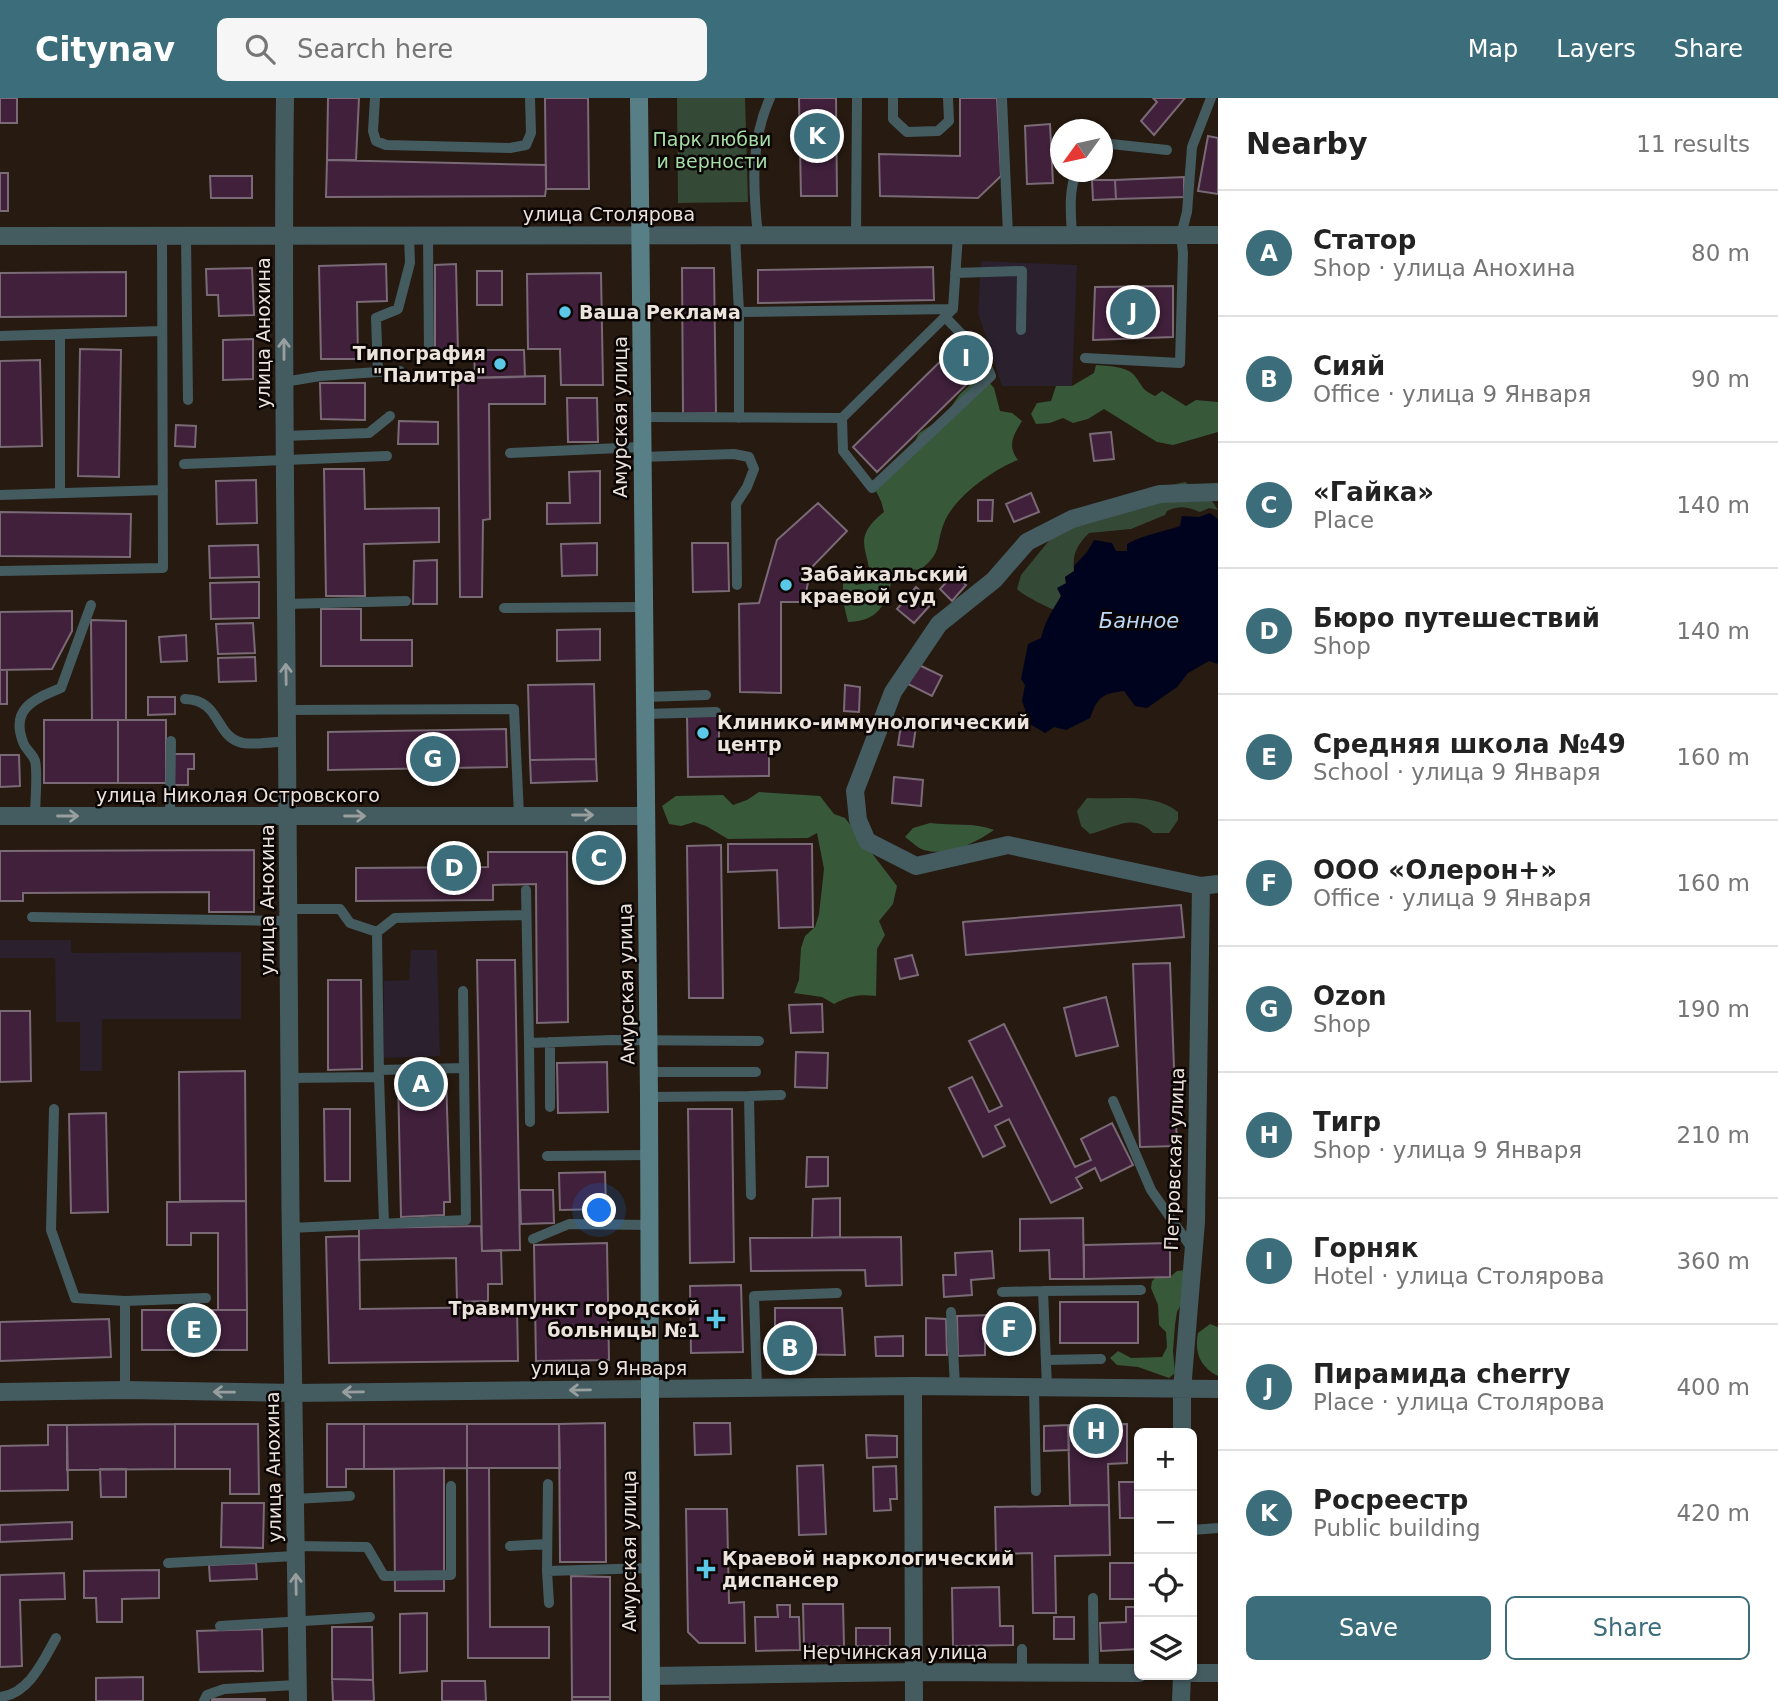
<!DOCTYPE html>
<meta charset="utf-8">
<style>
body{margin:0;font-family:"DejaVu Sans",sans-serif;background:#f6f6f6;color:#222}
.controls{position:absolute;right:21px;bottom:21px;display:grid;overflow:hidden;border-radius:10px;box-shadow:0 2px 5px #0004}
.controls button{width:63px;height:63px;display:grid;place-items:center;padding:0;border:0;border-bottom:2px solid #e0e0e0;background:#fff;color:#222;font:35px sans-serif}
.compass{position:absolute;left:1050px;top:21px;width:63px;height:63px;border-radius:50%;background:#fff;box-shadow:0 2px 5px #0004;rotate:237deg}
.you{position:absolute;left:600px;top:1113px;width:24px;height:24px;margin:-18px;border:5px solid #fff;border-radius:50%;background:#1a73e8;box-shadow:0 0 0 10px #1a73e833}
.badge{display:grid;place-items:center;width:46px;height:46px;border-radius:50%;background:#3b6d7a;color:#fff;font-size:23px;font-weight:700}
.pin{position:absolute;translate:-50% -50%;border:4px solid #fff;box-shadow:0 2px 7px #0006}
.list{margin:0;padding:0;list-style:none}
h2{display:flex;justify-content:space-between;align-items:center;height:91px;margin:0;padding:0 28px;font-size:30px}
h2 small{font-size:23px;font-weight:400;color:#767676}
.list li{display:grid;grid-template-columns:46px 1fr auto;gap:21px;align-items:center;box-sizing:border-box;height:126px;padding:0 28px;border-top:2px solid #e0e0e0}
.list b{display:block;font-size:26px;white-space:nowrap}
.list p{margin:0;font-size:23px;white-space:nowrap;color:#767676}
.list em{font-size:23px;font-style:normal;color:#767676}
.actions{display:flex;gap:14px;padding:21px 28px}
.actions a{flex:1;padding:16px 0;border:2px solid #3b6d7a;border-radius:10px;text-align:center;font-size:24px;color:#3b6d7a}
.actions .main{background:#3b6d7a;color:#fff}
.icon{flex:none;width:38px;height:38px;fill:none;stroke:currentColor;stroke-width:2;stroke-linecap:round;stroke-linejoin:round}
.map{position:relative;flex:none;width:1218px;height:1603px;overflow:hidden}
header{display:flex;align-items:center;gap:42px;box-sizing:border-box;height:98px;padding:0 35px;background:#3b6d7a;color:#fff}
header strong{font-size:33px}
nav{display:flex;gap:38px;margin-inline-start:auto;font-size:24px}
.search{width:490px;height:63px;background:#f6f6f6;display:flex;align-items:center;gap:18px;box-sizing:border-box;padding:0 24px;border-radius:10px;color:#767676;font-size:26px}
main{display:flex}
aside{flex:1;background:#fff}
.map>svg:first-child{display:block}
</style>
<header>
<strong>Citynav</strong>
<div class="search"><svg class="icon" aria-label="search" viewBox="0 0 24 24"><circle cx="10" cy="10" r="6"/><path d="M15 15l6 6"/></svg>Search here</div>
<nav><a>Map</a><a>Layers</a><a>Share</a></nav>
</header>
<main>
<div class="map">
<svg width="1218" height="1603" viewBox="0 0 1218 1603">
<rect width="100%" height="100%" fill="#261a11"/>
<!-- industrial -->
<path fill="#2a202e" d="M981 163 1077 167 1072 288H1002L978 215Z
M0 842H71V855L241 854V921H102V973H80V924H56L55 860H0Z
M411 852H437L440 958 383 960 384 883 409 882Z"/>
<!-- green -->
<path fill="#354a36" d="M677 0H745L748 104 678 105Z
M1185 384 1210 400 1218 412 1209 410 1200 414C1187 409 1180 407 1167 413L1165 417 1131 431 1089 435C1077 447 1072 456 1074 473L1065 479 1066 485 1055 512C1046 509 1023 497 1017 491L1021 477 1052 439 1171 387Z
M1087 700C1117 702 1154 694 1178 714V722L1169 735H1153C1133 714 1115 730 1090 736L1081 728 1077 713Z"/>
<!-- forest -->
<path fill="#375839" d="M1096 267C1108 268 1127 268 1135 278 1144 290 1141 291 1155 298L1162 293 1186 308 1196 302 1218 304V334L1173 347 1157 344 1104 311 1088 321 1073 325 1063 320 1050 325 1036 326 1031 316 1037 305 1051 303 1056 288H1072L1094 275Z
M982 276 994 290 1000 313 1012 315 1022 323C1013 338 1007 347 1018 362 994 371 954 399 944 425 935 448 943 454 920 472L909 471 892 482C885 508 878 523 848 524L843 503V475L856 487 870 484C871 452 849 442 884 414L881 403 876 393 885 379 902 368 919 335 944 319 960 296Z
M759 694 820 698 834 716 845 720 897 788 893 806 879 823 885 837 877 851 876 898C859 896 849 898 834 906L822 899 794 895 799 882 801 850 805 838 815 829 819 816 824 771 817 735 808 740 728 741 706 728 694 724 681 728 669 726 662 708 676 698 723 697 733 707 747 702Z
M930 725C952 728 974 724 994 732 975 745 948 759 924 752 917 750 911 743 905 739L913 730Z
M1186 1172 1184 1201 1177 1214 1175 1227 1173 1253 1175 1275 1169 1280 1138 1269 1117 1267 1110 1260 1118 1253 1131 1260 1162 1259 1167 1249 1166 1234 1159 1227 1158 1207 1151 1190 1152 1183 1159 1177 1171 1178 1177 1173Z
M1210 1226 1218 1229V1278C1200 1269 1194 1254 1198 1235Z"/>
<!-- water -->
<path fill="#00031d" d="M1210 415 1218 421V566L1209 563 1188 575 1177 589 1147 610 1135 608 1124 593C1101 596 1098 599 1090 620L1066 632 1054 629 1045 635 1030 626 1022 603 1025 587 1021 581 1028 546 1041 540C1045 523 1052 513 1061 498L1057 490 1066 485 1065 479 1074 473V468L1087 454 1094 442 1112 445 1116 453H1127V446C1143 437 1162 434 1180 428L1182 418 1199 419Z"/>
<!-- building -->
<path fill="#40203b" stroke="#796a76" stroke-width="2" d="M0 0H17V25H0Z
M328 0H359L356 62H327Z
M545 0H588L589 91H546Z
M799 0H836L837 98H801Z
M960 0H997L1001 78 978 100 880 98 879 56 960 58Z
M1153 0H1185L1154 37 1141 23 1157 4Z
M1050 26 1053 85 1027 86 1025 28Z
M1208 38 1218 40V96L1198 93Z
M327 62 546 67V91L545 98 326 99Z
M0 75H8V113H0Z
M210 78H252V100H211Z
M1184 79V99L1116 101 1115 82Z
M1092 82H1115L1116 101 1093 102Z
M386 166 387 203 357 204 358 261H321L319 168Z
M456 166 458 255H435V167Z
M933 169 934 202 758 205V172Z
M252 170 254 217 219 218 218 197H207L206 171Z
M682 170H714L716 315 683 316Z
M477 173H502V207H477Z
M126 174V218L0 219V175Z
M601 175 603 287H561L560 251H528L527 176Z
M1173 188V239L1093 242 1095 189Z
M253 241V281L223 282V242Z
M954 250 978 275 877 374 853 349Z
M80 251 121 252 119 379 78 378Z
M474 252H524L525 279 475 280Z
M40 262 42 348 0 349V263Z
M545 278V306H489L490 421 483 422 482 499H460L458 280Z
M320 285H365V322L321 321Z
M567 300H597L598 344H568Z
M399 323 438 324V346H398Z
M176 327 196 328 195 349 175 348Z
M1111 334 1114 361 1094 363 1090 336Z
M324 371H364L365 411 439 410V444L364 446 365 498H326Z
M600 373V425L547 426V405H570L569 374Z
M256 382 257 425 217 426 216 383Z
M1031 395 1039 414 1014 424 1006 406Z
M978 402H993L992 423H978Z
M818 405 847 433 811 470 804 504H781V595L740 594 739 506 759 505 777 442Z
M0 414 131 416 130 459 0 458Z
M597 445V477L562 478 561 446Z
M692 445H728L729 493 693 494Z
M258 447 259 479 210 480 209 448Z
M437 462V506H413L414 463Z
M954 476 966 487 952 503 940 491Z
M259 484V520L211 521 210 485Z
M259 484V520L211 521 210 485Z
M916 489 933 504 914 525 897 511Z
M321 511H361V542H412V568H321Z
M72 513V533L52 571 0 572V514Z
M91 522 126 523V622H92Z
M253 525 255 555 218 556 216 526Z
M600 531V562L557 563V532Z
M186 537 187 563 161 564 159 539Z
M255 559 256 583 219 584 218 560Z
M917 566 942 578 932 598 908 586Z
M0 572H7V606H0Z
M594 586 596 661 530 662 528 587Z
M845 587 860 589 859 614 844 613Z
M148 599H175V616L148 617Z
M719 616V654H769V678L688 679 687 617Z
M902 620 917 622 913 649 898 647Z
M44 622H118V685H44Z
M118 622H166V685H118Z
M506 631 507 669 328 672V634Z
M169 656H194V671H188V687H169Z
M0 657H19L20 688 0 689Z
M596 661 597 683 531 685 530 662Z
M894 679 923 682 921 708 892 705Z
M728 746H812L813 829 779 830 777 772 728 774Z
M721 747 723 900H689L687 748Z
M254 752V814H209V794L23 795V803H0V753Z
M488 754H567L568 924 537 925 536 786 493 787V802L356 803V770L488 769Z
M1181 807 1184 839 966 857 963 824Z
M912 857 918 877 900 881 895 861Z
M477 862H515L520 1152 482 1153Z
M1170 865 1177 1048 1140 1049 1133 866Z
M328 882H361L362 971 328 972Z
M1106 899 1118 948 1076 958 1064 910Z
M822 906 823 934 791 935 789 907Z
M0 913H30L31 983 0 984Z
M1004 926 1075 1069 1091 1062 1081 1041 1112 1025 1133 1067 1101 1083 1095 1070 1076 1080 1082 1090 1051 1105 1009 1021 995 1028 1005 1048 983 1059 949 990 972 979 989 1014 1002 1008 969 943Z
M796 954 828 955 827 990 795 989Z
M607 964 608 1014 558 1015 557 965Z
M245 973 246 1103H180L179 974Z
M446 979 450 1104H444V1117L401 1119 398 980Z
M324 1011H350V1083H325Z
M688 1011H732L734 1164 690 1165Z
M106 1015 108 1114 71 1115 69 1016Z
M807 1059H828V1088L806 1089Z
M605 1074 606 1111 560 1112 559 1075Z
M520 1092H553L554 1125 521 1126Z
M840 1100V1139L812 1140 813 1101Z
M246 1103 247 1212H218V1135H191V1147H167V1104Z
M1083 1120 1084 1181H1050L1049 1152 1020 1153V1121Z
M481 1128 482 1153 501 1152 502 1186H488V1203L457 1204 456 1160 359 1162V1130Z
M359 1138 360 1211 517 1209 518 1263 329 1265 326 1139Z
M901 1139 902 1187 866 1188 865 1172 751 1173 750 1140Z
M607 1145 609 1262 536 1263 534 1147Z
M1170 1145V1179L1084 1181V1147Z
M992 1153 994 1180 971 1182 972 1197 944 1199 943 1177H956L955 1155Z
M741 1187 743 1254 691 1255 690 1188Z
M1060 1204H1138V1245H1060Z
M775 1210H842L845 1257 775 1256Z
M142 1212H247V1252H142Z
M1023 1216V1242L985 1243V1257L958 1258 957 1218Z
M926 1220 946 1221 947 1257H926Z
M109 1221 111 1259 0 1263V1224Z
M903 1238V1258H876L875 1239Z
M605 1325 606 1464H560L559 1326Z
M694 1325H730L731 1356 695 1357Z
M175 1326H258L259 1396H230V1371H175Z
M175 1326V1371L67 1372V1327Z
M327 1326H364V1371H346V1389H327Z
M364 1326H467V1370L364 1371Z
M467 1326H559L560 1370H467Z
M1127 1326V1365L1108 1366 1109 1407H1070L1068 1327Z
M48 1327H67L68 1392 0 1393V1348L48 1347Z
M1068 1327 1069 1352 1044 1353V1328Z
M866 1337 897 1338V1359L867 1360Z
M823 1367 826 1436 799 1437 797 1368Z
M896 1368 897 1401H890L891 1412 874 1413 873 1369Z
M444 1370V1493H395L394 1371Z
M467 1370H489L490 1529H549V1560H468Z
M100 1371H126V1399H101Z
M1119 1384H1139V1420H1120Z
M222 1405H264L263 1450 221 1449Z
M1109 1407 1110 1457 1055 1458 1056 1515H1033L1032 1455 996 1456 995 1409Z
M686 1411H727L729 1505 744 1504 745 1545H699L688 1534Z
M72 1424V1441L0 1444V1427Z
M256 1465 257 1481 210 1483 209 1467Z
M1110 1465H1137V1475H1139V1501H1110Z
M159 1472V1500L122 1501V1524H97L96 1500H84V1473Z
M64 1475 65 1501 20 1502 22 1568 0 1569V1477Z
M571 1478 610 1479V1599H572Z
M999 1489 1000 1528H1013V1547L953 1548 952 1490Z
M803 1506H843L844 1548 804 1549Z
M777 1507H790V1519H799L800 1552 756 1553 755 1519H778Z
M1126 1509H1139V1551L1101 1553 1100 1525 1126 1524Z
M427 1515V1573L400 1575V1516Z
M1054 1519H1074V1541H1054Z
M332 1529H372L373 1582 332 1581Z
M856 1530H890V1548H856Z
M262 1531 263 1573 199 1574 197 1533Z
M143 1579V1603H96V1580Z
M332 1581 373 1582 374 1603H333Z
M442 1583H485L486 1603H442Z
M572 1599H610V1603H572Z
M212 1601H265V1603H212Z"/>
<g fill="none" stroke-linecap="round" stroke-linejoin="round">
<!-- service -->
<path stroke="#445b60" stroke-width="10" d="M375 0 373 33 376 43 386 47 510 50 526 47 531 35 530 0
M893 0V21L907 34 938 33 949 23 948 0
M1002 0 1008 137
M1102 48 1111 46 1167 52
M428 137 429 257
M735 137 739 214V320
M856 137 857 0
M1072 137C1071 118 1068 91 1077 74
M186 138 188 302
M758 138C753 90 750 44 770 0
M955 175 1022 173 1021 232
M739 214 953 211 958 137
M60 237V395
M0 238 162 233
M1085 260 1180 265 1183 155 1181 137 1187 114 1192 49 1211 0
M378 274 400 273
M284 284 320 278 378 274 376 220 398 211 410 165 409 137
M641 319 842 320 953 211
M842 320 843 353 872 390 991 278 982 257 945 219
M284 338 369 335 390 318
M510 355 641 349
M641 359 734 356 749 359 754 371 747 389 736 406 737 487
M184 366 387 358
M0 397 163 392
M0 473 163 470 162 138
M285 506 406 503
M504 510 643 509
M645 599 706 597
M185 601C222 602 214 639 243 645 256 647 274 644 287 643
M287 612 514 611 519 717
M645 616 716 614
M35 718C35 706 38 673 35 663 33 656 25 651 23 644 10 610 35 601 61 590L91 507
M170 718 171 643
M526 792 529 945 612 942 759 943
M288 811H340L350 825 377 834 395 820 525 817
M32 819 288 823
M529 945 530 1024
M379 972 464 970
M649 974H756
M379 979 384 1126
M289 980 379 979 377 834
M749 998 781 997
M649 999 749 998 751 1097
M1113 1003 1151 1092 1193 1152
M550 1009V944
M54 1011 51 1132 75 1200 125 1203V1292
M547 1058 649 1057
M290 1130 466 1122 463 893
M533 1141 569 1126 649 1127
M1002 1194 1043 1193
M125 1203 206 1200
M951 1214 955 1288
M1046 1262 1101 1261
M757 1289 754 1198 837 1195
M1034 1289 1036 1393
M1047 1289 1043 1193 1141 1192
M548 1386 547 1473 651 1470
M294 1401 350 1398
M1192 1432 1218 1430
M295 1448 367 1449 384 1478 451 1477V1388
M510 1448 547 1446
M168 1465 295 1458
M547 1473 549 1505
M1093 1500 1094 1575
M220 1528 370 1519
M1022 1574V1551
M0 1599C29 1596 43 1563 56 1540
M204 1603 207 1597 224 1591 297 1587"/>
<!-- minor -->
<path stroke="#445b60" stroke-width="18" d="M285 0C282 215 286 430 287 644 288 964 292 1283 298 1603
M0 138 1218 137
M1218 394 1160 396 1072 421 1027 444 994 482 939 526 893 594 855 693 858 722 867 743 916 768 1008 747 1201 788 1218 786
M0 718H645
M913 1288 914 1603
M0 1294 125 1292 293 1295 913 1288 1218 1291
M1182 1335V1292L1196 1124 1201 788
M1192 1575H1218
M651 1578 916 1574 1139 1575
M1181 1603 1182 1577"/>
<!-- secondary -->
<path stroke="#597f86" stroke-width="18" d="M639 0 649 999 651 1603"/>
</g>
<!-- one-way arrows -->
<defs><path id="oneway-shaft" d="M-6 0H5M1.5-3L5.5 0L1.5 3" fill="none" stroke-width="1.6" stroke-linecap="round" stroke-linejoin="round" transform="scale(1.75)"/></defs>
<g stroke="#989f9e">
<use href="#oneway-shaft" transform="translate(284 251) rotate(-90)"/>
<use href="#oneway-shaft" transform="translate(286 576) rotate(-91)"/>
<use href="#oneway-shaft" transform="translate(583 717)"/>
<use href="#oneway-shaft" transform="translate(68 718)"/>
<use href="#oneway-shaft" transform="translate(355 718)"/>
<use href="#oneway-shaft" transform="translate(580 1292) rotate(179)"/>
<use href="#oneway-shaft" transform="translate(224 1294) rotate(-179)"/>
<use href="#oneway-shaft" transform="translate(353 1294) rotate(179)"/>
<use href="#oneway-shaft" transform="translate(296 1486) rotate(-91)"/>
</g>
<!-- markers -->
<g fill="#5ac8e6" stroke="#0b0604" stroke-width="2.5">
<circle cx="565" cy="214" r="7"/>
<circle cx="500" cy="266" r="7"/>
<circle cx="786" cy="487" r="7"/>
<circle cx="703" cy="635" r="7"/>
<path d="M712.5 1210.5h7v7h7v7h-7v7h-7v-7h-7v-7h7z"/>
<path d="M702.5 1460.5h7v7h7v7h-7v7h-7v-7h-7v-7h7z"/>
</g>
<g text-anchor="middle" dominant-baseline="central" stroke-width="5" stroke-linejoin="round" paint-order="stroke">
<!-- park labels -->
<g font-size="19" fill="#a5dda7" stroke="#0b0604">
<text x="712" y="41">Парк любви<tspan x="712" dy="22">и верности</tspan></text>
</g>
<!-- street labels -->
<g font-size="19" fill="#ece3dd" stroke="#0b0604">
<text x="609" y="116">улица Столярова</text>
<text transform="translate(263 235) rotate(-90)">улица Анохина</text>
<text transform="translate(620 319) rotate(-90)">Амурская улица</text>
<text x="238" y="697">улица Николая Островского</text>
<text transform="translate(267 802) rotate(-90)">улица Анохина</text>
<text transform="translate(626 886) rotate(-91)">Амурская улица</text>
<text transform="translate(1174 1061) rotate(-88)">Петровская улица</text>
<text x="609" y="1270">улица 9 Января</text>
<text transform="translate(273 1369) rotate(-91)">улица Анохина</text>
<text transform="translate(629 1453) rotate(-90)">Амурская улица</text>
<text x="895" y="1554">Нерчинская улица</text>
</g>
<!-- poi labels -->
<g font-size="19" font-weight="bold" fill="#ece3dd" stroke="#0b0604" text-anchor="start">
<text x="579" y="214">Ваша Реклама</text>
<text x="486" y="255" text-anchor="end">Типография<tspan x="486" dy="22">"Палитра"</tspan></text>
<text x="800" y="476">Забайкальский<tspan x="800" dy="22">краевой суд</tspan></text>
<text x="717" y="624">Клинико-иммунологический<tspan x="717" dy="22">центр</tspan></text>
<text x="700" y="1210" text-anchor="end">Травмпункт городской<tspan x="700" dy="22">больницы №1</tspan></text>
<text x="722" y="1460">Краевой наркологический<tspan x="722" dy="22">диспансер</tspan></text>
</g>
<!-- water labels -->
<g font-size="21" font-style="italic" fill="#bbd7f9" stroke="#0b0604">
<text x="1139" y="523">Банное</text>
</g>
</g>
</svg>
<div class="controls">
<button>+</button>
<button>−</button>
<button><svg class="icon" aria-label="locate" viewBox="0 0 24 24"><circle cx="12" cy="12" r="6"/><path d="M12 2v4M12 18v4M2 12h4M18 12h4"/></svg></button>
<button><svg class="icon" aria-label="layers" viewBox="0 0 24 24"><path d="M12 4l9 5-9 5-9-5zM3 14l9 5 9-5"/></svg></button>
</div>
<svg class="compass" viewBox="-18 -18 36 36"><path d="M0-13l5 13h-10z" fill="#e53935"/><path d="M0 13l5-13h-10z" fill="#767676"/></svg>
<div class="you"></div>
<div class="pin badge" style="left:421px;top:986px">A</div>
<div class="pin badge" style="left:790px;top:1250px">B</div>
<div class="pin badge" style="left:599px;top:760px">C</div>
<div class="pin badge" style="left:454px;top:770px">D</div>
<div class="pin badge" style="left:194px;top:1232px">E</div>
<div class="pin badge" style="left:1009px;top:1231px">F</div>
<div class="pin badge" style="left:433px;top:661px">G</div>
<div class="pin badge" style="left:1096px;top:1333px">H</div>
<div class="pin badge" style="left:966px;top:260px">I</div>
<div class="pin badge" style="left:1133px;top:214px">J</div>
<div class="pin badge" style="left:817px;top:38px">K</div>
</div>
<aside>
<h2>Nearby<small>11 results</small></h2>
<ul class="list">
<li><span class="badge">A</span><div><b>Статор</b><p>Shop · улица Анохина</p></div><em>80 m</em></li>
<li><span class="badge">B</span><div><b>Сияй</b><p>Office · улица 9 Января</p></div><em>90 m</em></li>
<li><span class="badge">C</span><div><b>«Гайка»</b><p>Place</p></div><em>140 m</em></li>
<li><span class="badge">D</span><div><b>Бюро путешествий</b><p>Shop</p></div><em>140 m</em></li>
<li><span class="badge">E</span><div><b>Средняя школа №49</b><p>School · улица 9 Января</p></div><em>160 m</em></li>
<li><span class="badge">F</span><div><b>ООО «Олерон+»</b><p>Office · улица 9 Января</p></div><em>160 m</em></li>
<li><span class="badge">G</span><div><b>Ozon</b><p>Shop</p></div><em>190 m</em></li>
<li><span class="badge">H</span><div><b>Тигр</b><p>Shop · улица 9 Января</p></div><em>210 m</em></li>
<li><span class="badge">I</span><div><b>Горняк</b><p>Hotel · улица Столярова</p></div><em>360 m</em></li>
<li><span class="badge">J</span><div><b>Пирамида cherry</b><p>Place · улица Столярова</p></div><em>400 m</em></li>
<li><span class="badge">K</span><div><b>Росреестр</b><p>Public building</p></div><em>420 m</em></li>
</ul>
<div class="actions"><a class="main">Save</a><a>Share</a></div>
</aside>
</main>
